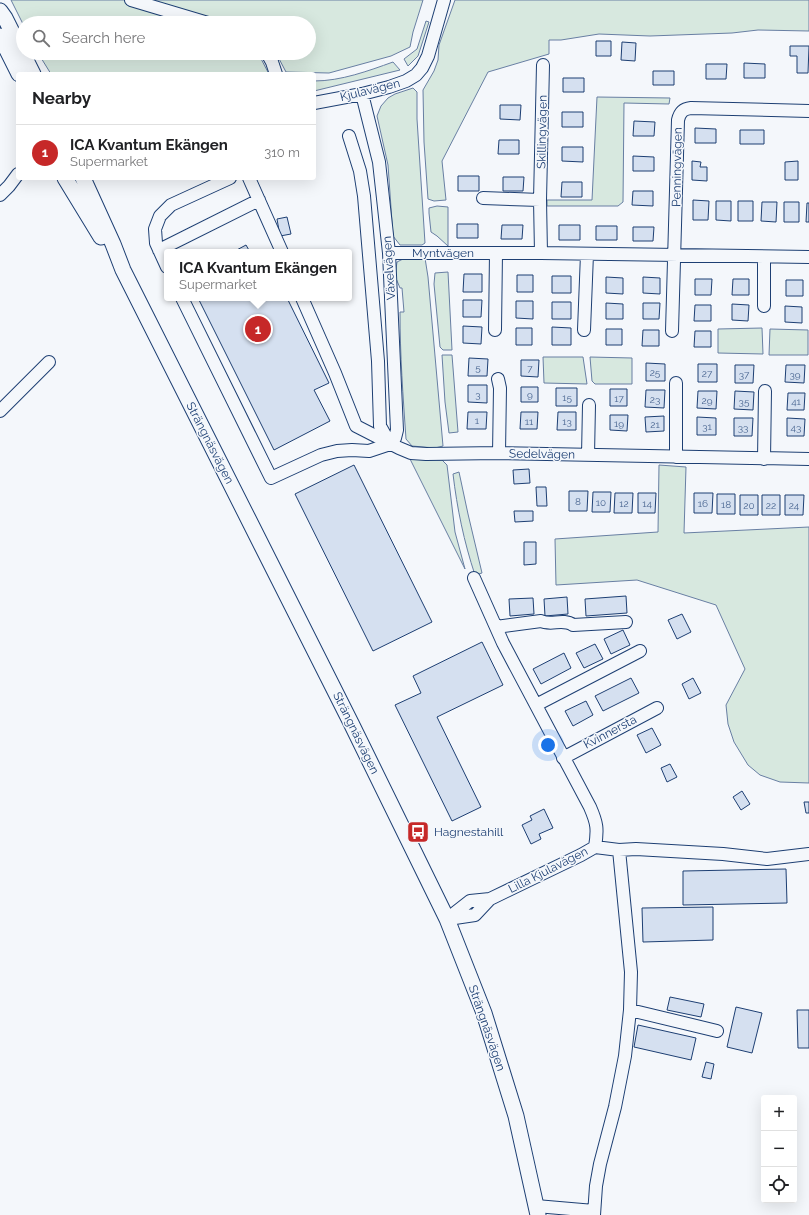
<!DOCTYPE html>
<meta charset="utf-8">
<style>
body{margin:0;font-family:Raleway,sans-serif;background:#f2f2f2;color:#202124}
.controls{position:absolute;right:12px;bottom:12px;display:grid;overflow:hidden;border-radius:4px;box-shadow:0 4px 16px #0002}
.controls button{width:36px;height:36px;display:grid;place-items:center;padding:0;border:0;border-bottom:1px solid #e0e0e0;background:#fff;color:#202124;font:20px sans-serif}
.you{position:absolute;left:548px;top:745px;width:14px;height:14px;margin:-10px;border:3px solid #fff;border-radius:50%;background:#1a73e8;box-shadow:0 0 0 6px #1a73e833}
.badge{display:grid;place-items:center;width:26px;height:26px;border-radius:50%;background:#c62828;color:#fff;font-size:13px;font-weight:700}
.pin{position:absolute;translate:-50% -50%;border:2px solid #fff;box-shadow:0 1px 4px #0006}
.popup{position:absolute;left:164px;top:249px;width:188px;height:52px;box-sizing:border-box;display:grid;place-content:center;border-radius:4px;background:#fff;filter:drop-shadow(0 1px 3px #0005);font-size:13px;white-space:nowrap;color:#757577}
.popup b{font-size:15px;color:#202124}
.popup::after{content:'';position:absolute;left:50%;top:100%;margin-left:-8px;border:8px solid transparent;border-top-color:#fff}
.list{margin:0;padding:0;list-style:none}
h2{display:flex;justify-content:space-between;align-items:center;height:52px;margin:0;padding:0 16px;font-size:17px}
h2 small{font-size:13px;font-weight:400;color:#757577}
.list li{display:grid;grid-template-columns:26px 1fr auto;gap:12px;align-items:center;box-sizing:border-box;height:56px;padding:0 16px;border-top:1px solid #e0e0e0}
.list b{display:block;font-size:15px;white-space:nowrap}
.list p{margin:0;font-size:13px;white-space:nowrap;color:#757577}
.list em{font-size:13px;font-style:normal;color:#757577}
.icon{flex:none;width:22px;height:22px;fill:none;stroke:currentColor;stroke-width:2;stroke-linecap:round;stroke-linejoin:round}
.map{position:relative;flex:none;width:809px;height:1215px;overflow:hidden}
.search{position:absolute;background:#fff;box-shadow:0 4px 16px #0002;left:16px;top:16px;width:300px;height:44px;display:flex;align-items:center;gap:10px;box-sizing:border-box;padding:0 14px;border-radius:22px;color:#757577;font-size:15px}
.panel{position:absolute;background:#fff;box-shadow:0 4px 16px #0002;left:16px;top:72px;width:300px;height:108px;border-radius:4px}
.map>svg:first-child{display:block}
</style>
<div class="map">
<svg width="809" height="1215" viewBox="0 0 809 1215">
<rect width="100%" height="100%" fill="#f4f7fb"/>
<!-- green -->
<path fill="#d7e8df" stroke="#687fa3" d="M11 0H423L413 32 410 47 391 56 329 73 286 72 276 53H309V23H23V24Z
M455 0H809V31L758 30 732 33 650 36 599 34 561 40H549V54L488 72 442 161 446 200 434 201 428 199 424 142 423 90 434 71 438 60 439 45Z
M426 21 429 22 418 56 408 66 404 59 417 49Z
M38 53H258L269 74H51Z
M393 62 400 70 314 91V81C341 81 368 71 393 62Z
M413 88 417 92V119L425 243 422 245H400L393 236 388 165 377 116 381 106 388 98 395 94Z
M597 97 670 98 669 104 624 103 623 202 618 206H547V200H592Z
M437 206 448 207V246L437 236 431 232 429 213V208Z
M407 257 425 258 428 277 443 446 435 448 412 446 406 439C403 396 400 355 400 312H404L402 288H400L395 276 397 262Z
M448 272 452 350H443L440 347 434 284 435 273Z
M762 328 763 354 718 353V329Z
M770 329 808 330V355H769Z
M442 355H452L458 432 449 433 445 402Z
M543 357H583L587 384 544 383Z
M590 357 632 358V384H595L592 381Z
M410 459 442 460 447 465 455 532 465 569Z
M659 465 686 467 684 533 809 527V783L780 782 760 775 748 765 734 742 728 724 726 705 745 669 716 605 637 580 556 585 555 539 658 532Z
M459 472 468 514 482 573 475 575C464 542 457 508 453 474Z"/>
<!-- building -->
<path fill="#d5e0f0" stroke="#1d3f73" d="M596 41H611V56H596Z
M622 42 636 43 635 61 621 60Z
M790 46H809L808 73H797V56H790Z
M744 63 765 64V78H744Z
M706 64H727L726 79H706Z
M653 71H674V85H653Z
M563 78H584V92H563Z
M500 105H521L520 120 500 119Z
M562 112H583V127H562Z
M634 121 655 122 654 136H633Z
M695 128 716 129V143H695Z
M740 130H764V144H740Z
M499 140H519V154H498Z
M562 147H583V162L562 161Z
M633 156 654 157V171H633Z
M692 161 701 162 700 167H707V181L692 180Z
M798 161V180H785V162Z
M458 176H479V191H458Z
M503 177H524L523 191H503Z
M562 182H582V197H561Z
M633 191H653V206L632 205Z
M693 200 709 201 708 220H693Z
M716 201H731V221L716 220Z
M738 201H753V221H738Z
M762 202H777L776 222 761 221Z
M784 202H799V222H784Z
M807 203H809V222H806Z
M287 217 291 234 280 236 277 219Z
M457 224H478V238H457Z
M502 225H523L522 239H501Z
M559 225H580V240H559Z
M596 226H617V240H596Z
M633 227H654L653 241H633Z
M246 245 250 252H233Z
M464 274H482V292H463Z
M517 275H533V292H517Z
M552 276H571V293H552Z
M606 277 623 278V294L606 293Z
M643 277 660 278V294L643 293Z
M695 279H712L711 295H695Z
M733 279H749V295H732Z
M786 280H803V296H786Z
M198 298H287L329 383 314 390 330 421 274 450Z
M463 300H482L481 317H463Z
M516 301H533V319L516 318Z
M552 302H571V319H552Z
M606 303 623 304V319H606Z
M643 303H660L659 319H643Z
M732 304 749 305 748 321 732 320Z
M695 305H711V321H694Z
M785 306 802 307V323L785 322Z
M463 326 482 327 481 344 463 343Z
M552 327 571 328V345H552Z
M516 328H532V345H516Z
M606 329H622V345H606Z
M643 330H659V346H642Z
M695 331H711V347H694Z
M469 358 488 359 487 376H468Z
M521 360H539L538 377 521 376Z
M646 363 665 364V381H646Z
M698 364H717V382H698Z
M735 365H754L753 383H735Z
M786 365H805L804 383 785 382Z
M468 385H487V403L468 402Z
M521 387H538V402H521Z
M556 388H577V406H556Z
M610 389H627V406H610Z
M646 390H665L664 408 645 407Z
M698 391H717L716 409 697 408Z
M735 391 754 392 753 410 734 409Z
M788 393H805L804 410H787Z
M468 412H487L486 429H467Z
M521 412H538L537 429H520Z
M558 412H576V430H557Z
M610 415H628L627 431 610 430Z
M664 416V431L646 432 645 417Z
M697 417 716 418V435H697Z
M734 418H753L752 436H734Z
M787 418 805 419 804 436H787Z
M354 465 432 622 373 651 295 494Z
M529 469 530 483 514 484 513 470Z
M536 487H546L547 506H537Z
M569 491H588L587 511H569Z
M593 492H611L610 512H592Z
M615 493H633L632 513H614Z
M638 493H656L655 513H638Z
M694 493H713L712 513H694Z
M717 494H735V514H717Z
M740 495H758V515H740Z
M762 495H780V515H762Z
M785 495H804L803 515H785Z
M514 511H533V521L515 522Z
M524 542H536V564L524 565Z
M626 596 627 613 586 616 585 599Z
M567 597 568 614 545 616 544 599Z
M533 598 534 614 510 616 509 599Z
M682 614 691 632 677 639 668 620Z
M623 630 630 645 611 654 604 639Z
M482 642 503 685 437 717 481 807 452 821 395 705 421 693 413 676Z
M595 644 603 659 584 668 576 653Z
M564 653 571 668 541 684 533 669Z
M631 678 639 693 603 711 595 696Z
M693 678 701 693 689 699 682 684Z
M586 701 593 715 573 726 565 711Z
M652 728 661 745 646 753 637 735Z
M670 764 677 777 667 782 661 768Z
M742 791 750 804 741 810 733 797Z
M804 802H809V813H806Z
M544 809 553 828 539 834 541 839 531 844 522 825 532 820 530 816Z
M786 869 787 903 683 905V871Z
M713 907V940L643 942 642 908Z
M670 997 704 1004 701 1017 667 1010Z
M736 1007 762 1013 752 1053 727 1047Z
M797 1010H809V1048H798Z
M638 1025 696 1038 691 1060 634 1047Z
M706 1062 714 1064 711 1079 702 1077Z"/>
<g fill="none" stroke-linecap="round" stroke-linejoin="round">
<!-- minor casing -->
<g stroke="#1d3f73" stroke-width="14">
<path id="minor" d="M131 0 208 23
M267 53 272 62 276 74
M362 94 379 162 389 253 397 430 395 438 390 444
M314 103 362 94 389 87 406 81 416 75 422 68 428 56 444 0
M349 136 360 171 364 196 378 361 380 426 390 444
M249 178 282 252
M0 195 9 186 18 174
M483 198 540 200
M159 250 259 200
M389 253H541L809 257
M541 253 540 200 543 65
M167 267 156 243 155 229 160 216 171 205 230 178
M182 298 271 478 321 455 337 451 352 450 369 451 390 444
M302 298 335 373 356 426 399 448 411 453 426 454 499 453 809 459
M764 306V257
M495 330 496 253
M584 330 587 254
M672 331 678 120C680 112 683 109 691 108L809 111
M498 379 500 388 499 453
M0 411 49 362
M588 455 589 405
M676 457V383
M764 459 765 391
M496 627 541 621C551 626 563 618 573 625L626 622
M536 705 640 651
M563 758 657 708
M595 847 619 850 636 849 723 854 767 859 809 854
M447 919 470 901 490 899 581 855 595 847C598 829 597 823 590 807L503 643 474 578
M448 919 475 915 490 899
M630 1010 717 1031
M536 1206 594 1211
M594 1215 596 1186 600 1164 615 1107 625 1056 630 1010 631 972 619 850"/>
</g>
<!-- major casing -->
<g stroke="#1d3f73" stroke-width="17">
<path id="major" d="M0 11 5 18 33 74
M0 36 19 74
M65 178 101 237
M83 178 113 244 123 270 351 723 447 919 484 1013 516 1116 538 1215"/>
</g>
<!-- minor -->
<use href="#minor" stroke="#f4f7fb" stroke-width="12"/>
<!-- major -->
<use href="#major" stroke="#f4f7fb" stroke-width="15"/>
</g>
<!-- icons -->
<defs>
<g id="bus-square" transform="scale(1.15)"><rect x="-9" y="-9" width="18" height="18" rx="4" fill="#c62828" stroke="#f4f7fb"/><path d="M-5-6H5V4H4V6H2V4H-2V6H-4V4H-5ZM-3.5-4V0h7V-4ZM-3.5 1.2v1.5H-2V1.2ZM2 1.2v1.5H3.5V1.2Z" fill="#fff"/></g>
</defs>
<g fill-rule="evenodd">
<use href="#bus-square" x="418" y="832"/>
</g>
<g text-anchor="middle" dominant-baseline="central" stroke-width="3" stroke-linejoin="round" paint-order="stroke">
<!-- number labels -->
<g font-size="10" fill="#4b6792">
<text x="478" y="367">5</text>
<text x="530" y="368">7</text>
<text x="655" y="372">25</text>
<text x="707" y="373">27</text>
<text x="744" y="374">37</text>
<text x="795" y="374">39</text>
<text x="478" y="394">3</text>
<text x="530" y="394">9</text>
<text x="567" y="397">15</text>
<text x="619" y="398">17</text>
<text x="655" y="399">23</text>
<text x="707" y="400">29</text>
<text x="744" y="401">35</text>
<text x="796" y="401">41</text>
<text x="477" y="420">1</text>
<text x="529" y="421">11</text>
<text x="567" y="421">13</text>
<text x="619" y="423">19</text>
<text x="655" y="424">21</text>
<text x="707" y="426">31</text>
<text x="743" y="427">33</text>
<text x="796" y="427">43</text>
<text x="578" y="501">8</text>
<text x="601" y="502">10</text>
<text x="624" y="503">12</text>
<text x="647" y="503">14</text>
<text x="703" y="503">16</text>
<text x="726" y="504">18</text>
<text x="749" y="505">20</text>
<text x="771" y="505">22</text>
<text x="794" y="505">24</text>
</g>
<!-- street labels -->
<g font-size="12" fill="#1d3f73" stroke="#f4f7fb">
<text transform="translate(370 90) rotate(-14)">Kjulavägen</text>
<text transform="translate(542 132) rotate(-89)">Skillingvägen</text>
<text transform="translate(677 167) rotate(-89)">Penningvägen</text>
<text x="443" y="253">Myntvägen</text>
<text transform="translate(389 268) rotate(-94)">Växelvägen</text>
<text transform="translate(210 443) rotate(63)">Strängnäsvägen</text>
<text transform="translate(542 454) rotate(1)">Sedelvägen</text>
<text transform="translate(610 732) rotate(-28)">Kvinnersta</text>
<text transform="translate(356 733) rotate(64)">Strängnäsvägen</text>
<text transform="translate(548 870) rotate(-27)">Lilla Kjulavägen</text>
<text transform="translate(487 1028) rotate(71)">Strängnäsvägen</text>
</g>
<!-- poi labels -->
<g font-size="12" fill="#1d3f73" stroke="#f4f7fb" text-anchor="start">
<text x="434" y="832">Hagnestahill</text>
</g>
</g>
</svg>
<div class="controls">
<button>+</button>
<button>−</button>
<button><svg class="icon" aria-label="locate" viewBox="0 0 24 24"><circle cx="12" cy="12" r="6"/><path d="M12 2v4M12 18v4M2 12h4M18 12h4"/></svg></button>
</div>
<div class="you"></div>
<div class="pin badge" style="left:258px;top:329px">1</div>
<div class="popup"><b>ICA Kvantum Ekängen</b>Supermarket</div>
<div class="search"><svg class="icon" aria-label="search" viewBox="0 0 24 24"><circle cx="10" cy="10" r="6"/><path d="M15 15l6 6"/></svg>Search here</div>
<section class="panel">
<h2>Nearby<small></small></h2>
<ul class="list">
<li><span class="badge">1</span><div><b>ICA Kvantum Ekängen</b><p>Supermarket</p></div><em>310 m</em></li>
</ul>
</section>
</div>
